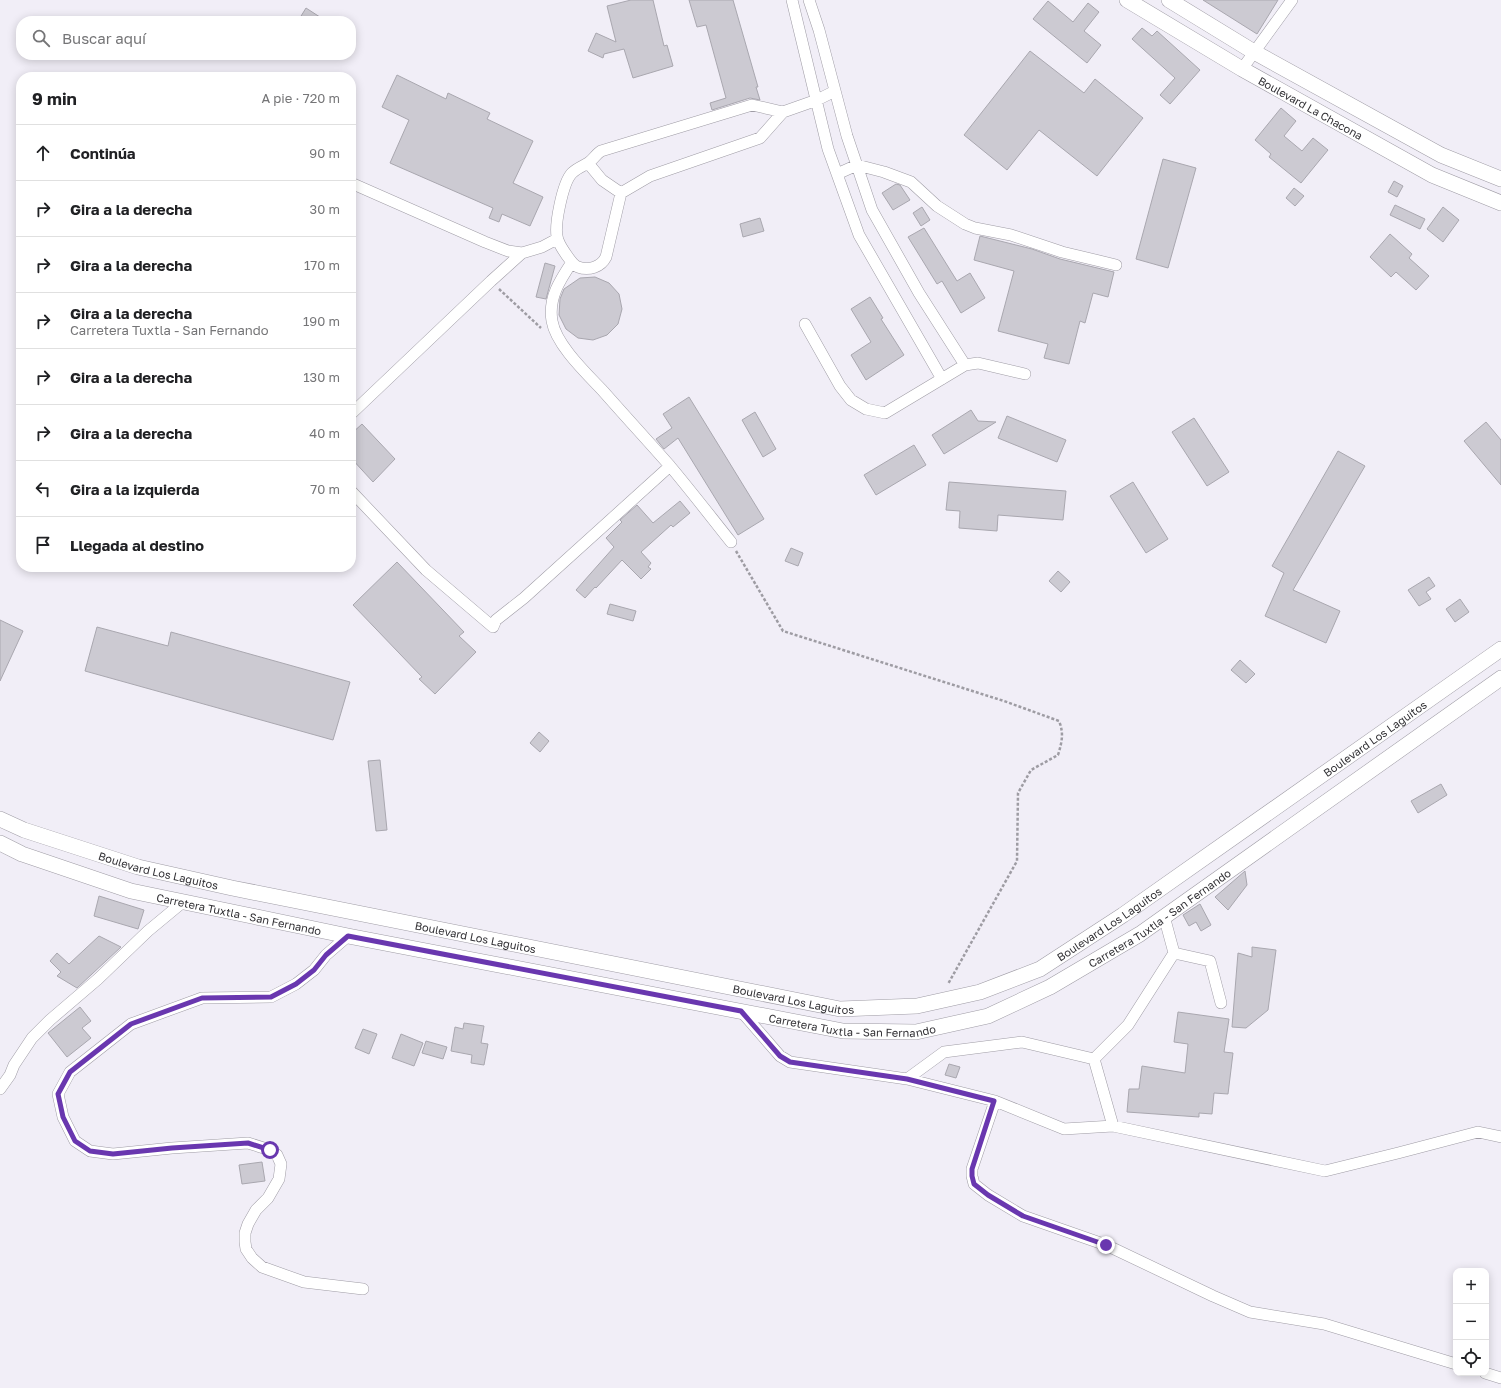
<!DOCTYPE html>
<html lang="es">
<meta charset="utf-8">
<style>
body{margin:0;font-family:"Golos Text",sans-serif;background:#f6f6f6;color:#202124}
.controls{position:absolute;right:12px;bottom:12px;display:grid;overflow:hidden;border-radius:8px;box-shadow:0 2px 10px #0003}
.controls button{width:36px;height:36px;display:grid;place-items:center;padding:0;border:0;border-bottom:1px solid #e0e0e0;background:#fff;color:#202124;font:20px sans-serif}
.stop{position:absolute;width:12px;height:12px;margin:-9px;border:3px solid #6937af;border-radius:50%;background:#fff}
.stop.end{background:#6937af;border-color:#fff;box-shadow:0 1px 4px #0008}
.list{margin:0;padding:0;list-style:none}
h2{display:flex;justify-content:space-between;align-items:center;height:52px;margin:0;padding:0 16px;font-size:17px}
h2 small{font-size:13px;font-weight:400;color:#757577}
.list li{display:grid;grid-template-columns:26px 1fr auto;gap:12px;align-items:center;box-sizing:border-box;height:56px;padding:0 16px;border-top:1px solid #e0e0e0}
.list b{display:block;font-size:15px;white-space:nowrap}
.list p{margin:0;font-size:13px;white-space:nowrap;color:#757577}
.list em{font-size:13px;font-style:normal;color:#757577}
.icon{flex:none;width:22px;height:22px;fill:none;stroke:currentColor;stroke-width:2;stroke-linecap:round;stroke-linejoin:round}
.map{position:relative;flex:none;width:1501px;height:1388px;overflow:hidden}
.search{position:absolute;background:#fff;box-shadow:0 2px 10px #0003;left:16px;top:16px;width:340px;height:44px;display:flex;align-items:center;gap:10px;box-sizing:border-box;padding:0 14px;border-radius:16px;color:#757577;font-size:15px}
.panel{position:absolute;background:#fff;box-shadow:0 2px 10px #0003;left:16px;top:72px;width:340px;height:500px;border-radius:16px}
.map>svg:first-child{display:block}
</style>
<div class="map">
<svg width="1501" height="1388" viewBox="0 0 1501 1388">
<rect width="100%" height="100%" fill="#f1eef7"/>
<!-- building -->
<path fill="#cccad2" stroke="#a9a7af" d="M631 0H653L664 46 667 45 673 66 633 78 624 49 604 54 603 58 588 51 596 33 616 42 607 6Z
M689 0H733L758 87H756L760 100 750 98 712 110 710 103 726 98 706 25 697 27Z
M1203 0H1278L1257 34Z
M1048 1 1073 22 1088 3 1099 12 1084 31 1101 45 1087 63 1033 19Z
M306 8 326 21H298Z
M1142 28 1152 36 1157 31 1200 70 1170 104 1160 95 1175 78 1132 39Z
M1030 51 1084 93 1095 79 1143 118 1097 176 1039 130 1007 170 964 135Z
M397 75 446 99 448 93 490 113 487 119 533 141 513 183 543 197 530 226 502 214 499 222 489 218 493 208 390 163 409 120 382 107Z
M1281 108 1296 121 1284 136 1302 151 1313 138 1328 150 1301 183 1269 157 1271 154 1255 140Z
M1163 159 1196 168 1168 268 1136 259Z
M1394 181 1403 186 1397 197 1388 192Z
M896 184 900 185 910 200 893 210 882 193Z
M1294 188 1304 196 1295 206 1286 198Z
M1395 205 1425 219 1420 229 1390 215Z
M922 207 930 220 921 226 913 213Z
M1443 207 1459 220 1443 242 1427 229Z
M760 218 764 231 743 237 740 224Z
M924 228 957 281 970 273 985 298 961 313 942 281 937 284 908 237Z
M1390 234 1412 254 1409 258 1429 276 1416 290 1396 272 1391 277 1370 257Z
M980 236 1032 249 1060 259 1114 272 1108 297 1093 293 1085 323 1080 321 1069 364 1044 358 1048 344 998 331 1014 271 974 260Z
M545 263 555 266 546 299 536 297Z
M595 277 609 283 619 294 622 309 618 324 607 335 593 340 578 338 566 329 559 315 560 299 564 289 580 278Z
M870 297 883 318 881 319 904 355 866 380 851 355 871 342 851 309Z
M689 397 764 519 738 535 678 438 664 449 656 439 672 428 663 414Z
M971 410 978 421 996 422 944 454 932 435Z
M755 412 776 449 763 457 742 420Z
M1007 416 1066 440 1057 462 998 438Z
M1194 418 1229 472 1207 486 1172 432Z
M1486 422 1501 440V485L1464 441Z
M362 424 395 459 373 482 351 458V434Z
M914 445 926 465 876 495 864 475Z
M1338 451 1365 466 1293 590 1340 611 1326 643 1265 616 1284 573 1272 566Z
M949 482 1066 491 1063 520 998 515 997 531 959 528 960 511 946 510Z
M1133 482 1168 539 1146 553 1110 496Z
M680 501 690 513 673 527 671 525 641 552 651 563 648 567 651 569 641 579 622 560 596 588 595 587 585 598 576 590 614 547 606 538 622 522 620 520 637 505 653 523Z
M791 548 803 553 798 566 785 561Z
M397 562 464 632 459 636 476 652 435 694 419 679 422 677 353 605Z
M1058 571 1070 582 1061 592 1049 581Z
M1429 577 1435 586 1426 592 1431 599 1419 606 1408 590Z
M1460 599 1469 612 1455 622 1446 609Z
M610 604 636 611 633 621 607 614Z
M0 620 23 631 0 681Z
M97 627 168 646 171 632 350 682 333 740 85 671Z
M1240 660 1255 674 1246 683 1231 670Z
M539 732 549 741 540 752 530 743Z
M380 760 387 830 376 831 368 761Z
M1441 784 1447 795 1418 813 1411 801Z
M1245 871 1247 885 1228 910 1215 897Z
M99 896 144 910 138 929 94 916Z
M1200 904 1211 925 1201 931 1196 922 1189 926 1183 915Z
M99 936 121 947 77 988 57 976 61 972 50 961 57 953 69 964Z
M1252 947 1276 950 1268 1010 1246 1028 1232 1027 1238 953 1252 957Z
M80 1007 91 1021 82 1028 91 1038 67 1057 48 1033Z
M1178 1012 1229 1019 1224 1052 1233 1053 1228 1094 1214 1093 1212 1114 1199 1113V1117L1127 1112 1129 1089H1139L1142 1066 1185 1073 1188 1044 1174 1042Z
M464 1023 484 1026 481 1043 488 1044 484 1065 471 1063 472 1055 451 1051 455 1027 463 1029Z
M363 1029 377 1034 369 1054 355 1048Z
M401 1034 423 1043 414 1066 392 1058Z
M426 1041 447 1047 443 1059 422 1053Z
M949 1064 960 1067 956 1078 945 1075Z
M262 1162 265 1181 242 1184 239 1165Z"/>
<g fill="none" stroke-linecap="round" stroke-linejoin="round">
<!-- minor casing -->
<g stroke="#9f9ca5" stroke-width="12">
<path id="minor" d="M792 0 828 149 859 235 942 379
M809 0 819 30 847 136 872 210 919 293 965 365
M1242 69 1292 0
M783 112 752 105 601 151C596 154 593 160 588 163 583 166 577 168 572 173 563 182 553 228 558 240 560 246 572 265 578 267 589 271 601 267 606 257L621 193 650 176 760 138 783 112 817 100 835 91
M588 163 602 180 621 193
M837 174 857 165 884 172 911 182 937 206 965 224 975 228 1011 235 1062 252 1116 265
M351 183 485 242 508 251 522 253 542 247 557 239
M572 262C560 280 548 298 552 321 556 345 587 374 603 391 625 416 648 441 670 466 691 491 711 517 731 542
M805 324 840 386 851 400 866 409 885 413 965 365 978 363 1025 374
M351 414 491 281 522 253
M351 491 426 570 493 627 496 620 524 598 670 466
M1164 916 1174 953 1210 961 1221 1003
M348 936 326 955 314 970 296 984 271 997 202 998 131 1024 70 1072 58 1094 63 1117 75 1141 90 1151 113 1154 172 1148 248 1143 270 1150 277 1155 281 1164 279 1179 268 1198 256 1210 248 1224 245 1233V1242L246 1249 252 1258 262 1267 304 1282 363 1289
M741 1011 780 1056 790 1062 907 1079 995 1101 1064 1129 1113 1126 1325 1171 1398 1153 1478 1132 1501 1137
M907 1079 944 1052 1022 1042 1094 1059
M0 1089 10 1075 14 1065 32 1038 50 1020 98 979 148 931 183 902
M995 1101 972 1169V1176L974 1184 988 1195 1023 1216 1106 1245 1213 1296 1250 1312 1324 1324 1456 1364
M1113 1126 1094 1059 1128 1025 1174 953
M1485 1373 1501 1378"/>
</g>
<!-- secondary casing -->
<g stroke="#9f9ca5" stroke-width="16">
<g id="secondary">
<path id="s1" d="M1127 0 1242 69 1432 175 1501 203"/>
<path d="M1169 0 1254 52 1441 155 1501 179"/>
<path id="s2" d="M0 819 24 830 138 867 232 888 840 1009 917 1006 980 992 1040 969 1123 915 1501 649"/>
<path id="s3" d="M0 843 22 854 131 891 348 936 843 1031 916 1032 988 1016 1050 987 1140 934 1501 678"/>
</g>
</g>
<!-- path -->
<path stroke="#9e9ca3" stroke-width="2.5" stroke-dasharray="3 2" stroke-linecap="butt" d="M499 289 541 328
M736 551 783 631 1004 701 1059 721C1064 733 1062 742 1058 755L1031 770 1018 793 1017 861 948 984"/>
<!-- minor -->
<use href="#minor" stroke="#fff" stroke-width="11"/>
<!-- secondary -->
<use href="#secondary" stroke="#fff" stroke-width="15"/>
</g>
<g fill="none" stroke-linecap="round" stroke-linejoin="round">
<!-- route -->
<path stroke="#6937af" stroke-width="5" d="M270 1150 248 1143 172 1148 113 1154 90 1151 75 1141 63 1117 58 1094 70 1072 131 1024 202 998 271 997 296 984 314 970 326 955 348 936 741 1011 780 1056 790 1062 907 1079 994 1101 972 1169V1176L974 1184 988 1195 1023 1216 1106 1245"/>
</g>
<g text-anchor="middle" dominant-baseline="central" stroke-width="3.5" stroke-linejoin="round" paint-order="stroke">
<!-- street labels -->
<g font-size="11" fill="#302f33" stroke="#fdfdff">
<text stroke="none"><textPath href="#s1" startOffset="213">Boulevard La Chacona</textPath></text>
<text stroke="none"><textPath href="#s2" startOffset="1475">Boulevard Los Laguitos</textPath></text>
<text stroke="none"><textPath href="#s2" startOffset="167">Boulevard Los Laguitos</textPath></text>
<text stroke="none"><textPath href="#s3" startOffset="250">Carretera Tuxtla - San Fernando</textPath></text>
<text stroke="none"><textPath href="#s3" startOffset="1210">Carretera Tuxtla - San Fernando</textPath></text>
<text stroke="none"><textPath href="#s2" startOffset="1151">Boulevard Los Laguitos</textPath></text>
<text stroke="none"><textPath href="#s2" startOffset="491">Boulevard Los Laguitos</textPath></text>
<text stroke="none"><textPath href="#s2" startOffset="815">Boulevard Los Laguitos</textPath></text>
<text stroke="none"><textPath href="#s3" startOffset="874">Carretera Tuxtla - San Fernando</textPath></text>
</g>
</g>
</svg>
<div class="controls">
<button>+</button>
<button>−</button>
<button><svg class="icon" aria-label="locate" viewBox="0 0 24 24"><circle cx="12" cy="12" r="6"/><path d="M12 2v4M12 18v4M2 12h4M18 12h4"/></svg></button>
</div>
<div class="stop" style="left:270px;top:1150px"></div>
<div class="stop end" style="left:1106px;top:1245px"></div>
<div class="search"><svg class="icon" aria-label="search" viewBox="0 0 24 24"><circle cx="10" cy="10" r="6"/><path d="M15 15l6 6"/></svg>Buscar aquí</div>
<section class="panel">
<h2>9 min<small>A pie · 720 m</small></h2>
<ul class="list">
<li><svg class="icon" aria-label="ahead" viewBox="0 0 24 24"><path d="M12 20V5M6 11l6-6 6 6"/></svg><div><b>Continúa</b></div><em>90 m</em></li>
<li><svg class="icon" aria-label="right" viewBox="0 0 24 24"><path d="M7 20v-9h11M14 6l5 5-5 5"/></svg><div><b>Gira a la derecha</b></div><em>30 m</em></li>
<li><svg class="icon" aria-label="right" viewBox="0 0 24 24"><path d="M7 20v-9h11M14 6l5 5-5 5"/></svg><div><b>Gira a la derecha</b></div><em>170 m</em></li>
<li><svg class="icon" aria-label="right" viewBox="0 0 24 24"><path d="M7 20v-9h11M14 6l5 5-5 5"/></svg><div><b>Gira a la derecha</b><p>Carretera Tuxtla - San Fernando</p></div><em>190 m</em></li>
<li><svg class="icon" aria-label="right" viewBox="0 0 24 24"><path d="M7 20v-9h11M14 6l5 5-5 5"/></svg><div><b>Gira a la derecha</b></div><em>130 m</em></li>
<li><svg class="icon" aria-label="right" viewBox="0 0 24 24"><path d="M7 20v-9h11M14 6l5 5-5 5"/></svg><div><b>Gira a la derecha</b></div><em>40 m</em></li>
<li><svg class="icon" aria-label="left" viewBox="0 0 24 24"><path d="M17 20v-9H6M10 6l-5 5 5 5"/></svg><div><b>Gira a la izquierda</b></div><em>70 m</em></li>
<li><svg class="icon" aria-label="arrive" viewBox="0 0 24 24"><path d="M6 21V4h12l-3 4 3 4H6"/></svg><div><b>Llegada al destino</b></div></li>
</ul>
</section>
</div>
